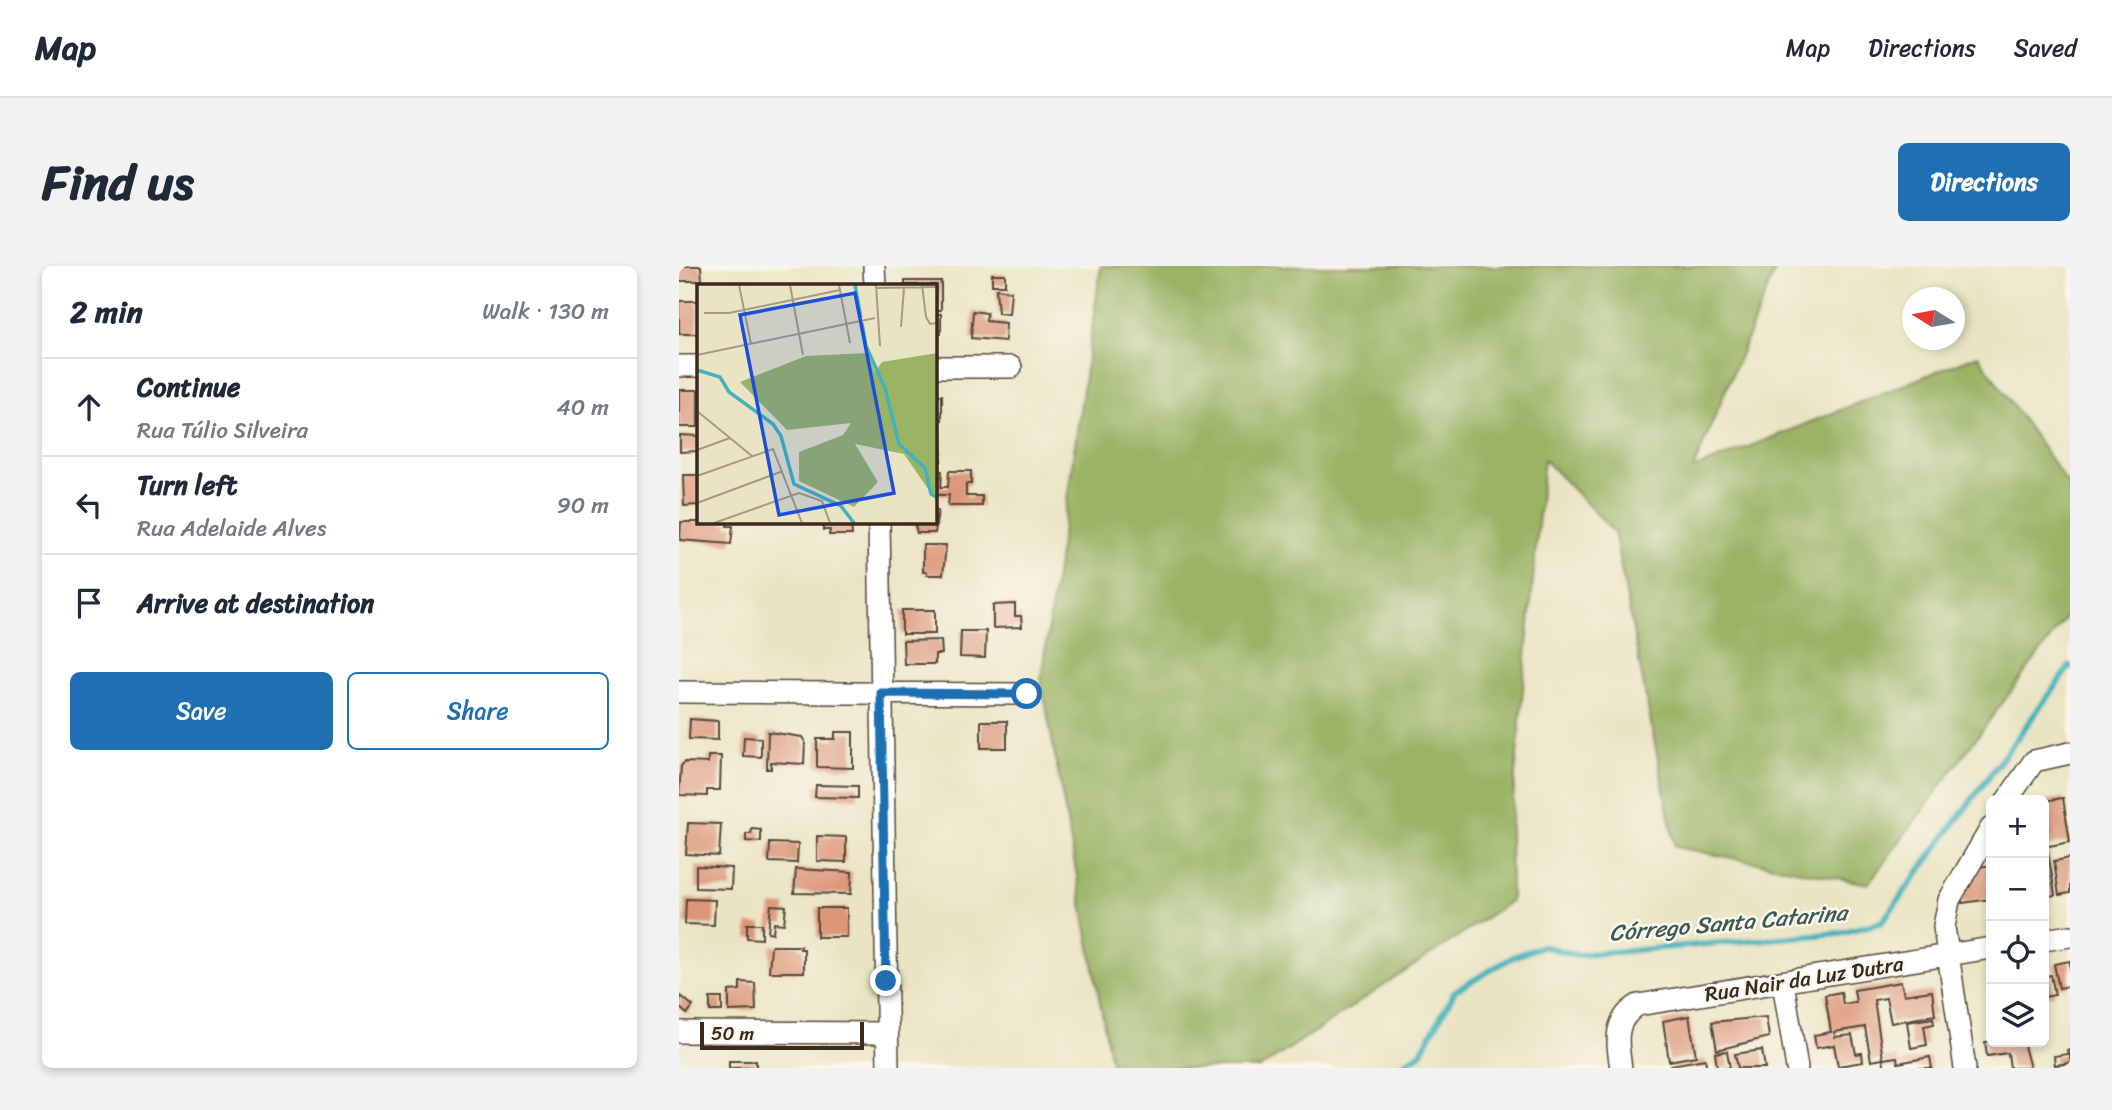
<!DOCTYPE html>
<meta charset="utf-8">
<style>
body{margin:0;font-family:Sriracha,sans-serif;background:#f2f2f3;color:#1f2937}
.controls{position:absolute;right:21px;bottom:21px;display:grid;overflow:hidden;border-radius:10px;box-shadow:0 4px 10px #0003}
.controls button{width:63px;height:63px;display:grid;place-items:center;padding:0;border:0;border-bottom:2px solid #e0e1e3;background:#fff;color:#1f2937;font:35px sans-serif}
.compass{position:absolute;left:1223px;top:21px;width:63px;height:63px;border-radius:50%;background:#fff;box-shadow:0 4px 10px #0003;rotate:281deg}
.scale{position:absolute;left:21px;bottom:18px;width:164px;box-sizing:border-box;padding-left:7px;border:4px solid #3b2a1e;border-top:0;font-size:19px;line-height:24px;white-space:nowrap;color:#3b2a1e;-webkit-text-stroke:5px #fbf7ec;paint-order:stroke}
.stop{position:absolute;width:21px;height:21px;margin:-16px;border:5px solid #1f6fb2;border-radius:50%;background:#fff}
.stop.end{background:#1f6fb2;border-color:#fff;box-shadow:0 2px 7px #0008}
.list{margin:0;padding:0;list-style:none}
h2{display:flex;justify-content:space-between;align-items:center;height:91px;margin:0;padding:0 28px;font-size:30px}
h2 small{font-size:23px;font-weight:400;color:#747a83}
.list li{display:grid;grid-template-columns:46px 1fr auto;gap:21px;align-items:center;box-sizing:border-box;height:98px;padding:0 28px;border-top:2px solid #e0e1e3}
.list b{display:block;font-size:26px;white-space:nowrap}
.list p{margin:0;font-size:23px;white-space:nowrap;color:#747a83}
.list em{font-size:23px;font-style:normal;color:#747a83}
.actions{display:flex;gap:14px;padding:21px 28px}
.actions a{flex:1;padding:16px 0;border:2px solid #1f6fb2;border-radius:10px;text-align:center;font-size:24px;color:#1f6fb2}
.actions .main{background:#1f6fb2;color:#fff}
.icon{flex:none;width:38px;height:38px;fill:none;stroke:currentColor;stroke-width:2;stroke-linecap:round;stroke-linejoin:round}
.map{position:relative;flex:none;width:1391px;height:802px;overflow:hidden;border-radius:10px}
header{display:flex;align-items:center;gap:42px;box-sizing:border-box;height:98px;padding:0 35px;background:#fff;border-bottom:2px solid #e0e1e3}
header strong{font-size:33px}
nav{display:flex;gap:38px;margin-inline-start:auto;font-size:24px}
.intro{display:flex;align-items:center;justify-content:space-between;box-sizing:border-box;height:168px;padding:0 42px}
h1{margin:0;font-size:49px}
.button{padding:18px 32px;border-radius:10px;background:#1f6fb2;color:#fff;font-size:24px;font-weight:700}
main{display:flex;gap:42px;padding:0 42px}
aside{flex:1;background:#fff;border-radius:10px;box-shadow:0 4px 10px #0003}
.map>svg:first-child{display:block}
</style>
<header>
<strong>Map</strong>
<nav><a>Map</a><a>Directions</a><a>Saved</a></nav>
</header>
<div class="intro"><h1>Find us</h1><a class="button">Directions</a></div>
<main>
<aside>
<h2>2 min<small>Walk · 130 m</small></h2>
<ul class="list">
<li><svg class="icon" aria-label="ahead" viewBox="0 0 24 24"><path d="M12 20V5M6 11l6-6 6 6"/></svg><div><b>Continue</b><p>Rua Túlio Silveira</p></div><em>40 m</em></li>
<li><svg class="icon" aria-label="left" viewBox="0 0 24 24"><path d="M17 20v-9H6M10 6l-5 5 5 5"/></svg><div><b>Turn left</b><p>Rua Adelaide Alves</p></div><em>90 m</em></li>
<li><svg class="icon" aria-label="arrive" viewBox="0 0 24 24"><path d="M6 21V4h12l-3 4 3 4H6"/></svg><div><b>Arrive at destination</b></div></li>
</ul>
<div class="actions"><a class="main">Save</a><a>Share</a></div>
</aside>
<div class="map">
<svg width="1391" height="802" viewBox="0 0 1391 802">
<rect width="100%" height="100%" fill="#fbf7ec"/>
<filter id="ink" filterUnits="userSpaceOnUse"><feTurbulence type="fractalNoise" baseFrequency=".0143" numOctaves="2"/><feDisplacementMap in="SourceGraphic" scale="14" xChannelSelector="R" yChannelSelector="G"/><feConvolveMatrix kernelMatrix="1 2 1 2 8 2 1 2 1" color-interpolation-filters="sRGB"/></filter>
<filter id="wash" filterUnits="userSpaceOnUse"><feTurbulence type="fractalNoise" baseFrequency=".00686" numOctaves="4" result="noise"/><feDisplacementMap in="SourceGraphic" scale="28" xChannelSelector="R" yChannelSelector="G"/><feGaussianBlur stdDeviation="1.57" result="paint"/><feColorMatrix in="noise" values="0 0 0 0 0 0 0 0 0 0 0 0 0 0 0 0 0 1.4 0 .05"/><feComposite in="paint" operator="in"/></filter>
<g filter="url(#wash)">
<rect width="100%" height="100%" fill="#ebe4c4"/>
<!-- forest -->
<path fill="#9ab365" stroke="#6a6e42" stroke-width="2" d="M422 0H1098L1014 203 1299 89 1391 221V346L1189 618 996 581 935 266 865 193 831 566 832 635 581 802H433L362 413Z"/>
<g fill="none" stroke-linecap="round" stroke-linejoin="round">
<!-- stream -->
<path stroke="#42b2bb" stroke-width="6" d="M717 802 741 788 776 725 834 691 863 680 898 689 1161 667 1203 656 1391 400"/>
</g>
<g id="blocks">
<!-- building -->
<path fill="#dc9678" d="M0 0H22L23 15H0Z
M313 8H326V19H313Z
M226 15H262V44H256V19H226Z
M317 23 332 25 330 48 319 47Z
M0 35H19V68H0Z
M294 45 308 47 307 55 327 57 326 75 292 72Z
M256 48H262V68H256Z
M0 124H19V161H0Z
M256 129H263V154L256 153Z
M1 169 19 170V185L1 186Z
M256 173H263L262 195H256Z
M256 205H263L262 221H269L270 205H292V218H287V230H303V240H269L270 229H256Z
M4 209H19V239L5 240Z
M256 244H259L256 267H238L235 256H256Z
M2 256H49L48 260H54L52 278 1 274Z
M144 256H172L173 269H150L151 264H144Z
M244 279H267L264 309H248V306H244Z
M336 338V350H342L343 361 314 362V339Z
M223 344H256V368H223Z
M282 365H307L306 392 281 391Z
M262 374 263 388H256V398H225L224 375Z
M11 453 39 455V474L10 473Z
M302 455H328V482H302Z
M89 466 123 471 126 476 125 498 92 496V503H88Z
M156 466H174V502L138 501V473H156Z
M65 471 82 472V491L64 490Z
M29 490H42L41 524H28V530L0 529 2 500 6 496 29 497Z
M137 519 179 520V532L136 531Z
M1384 532 1391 576 1365 581V566L1369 565 1365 535Z
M9 557 42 558 40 590 7 588Z
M73 563 82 564V576L67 575V568H72Z
M138 570 167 571V596L138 595Z
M91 577 119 578 118 597 90 596Z
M1365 586H1369L1376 629 1365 631Z
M1391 592V627L1380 629 1375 595Z
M1312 599V633L1283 637V632L1301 601Z
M17 600 53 602 52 623 17 622Z
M117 603 173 606 172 628 115 627Z
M7 633 36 634 35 659 6 658Z
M92 639 107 640 105 658 95 657 94 667 89 666Z
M138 642H168V671H138Z
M68 658H83V673L68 672Z
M92 680H122L121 683H125V706H90Z
M1391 695V720L1380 722 1375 698Z
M1372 709 1376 729 1365 731V710Z
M61 716 76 717 77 744 50 745V725L61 724Z
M1222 716 1225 729 1253 725 1256 749 1212 757 1207 732 1195 734 1204 793 1192 795 1186 761 1155 766 1156 771 1173 769 1177 788 1183 787 1184 796 1159 800 1155 779 1137 782 1135 769 1152 766 1146 729 1162 726 1164 738 1177 736 1175 724Z
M2 730 14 740 8 748 0 741Z
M31 732H43V745H31Z
M1010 750 1017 790 990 795 984 755Z
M1087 751 1090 771 1038 784 1033 756Z
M1254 752 1255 758 1245 760 1248 779 1232 782 1228 756Z
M1312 775 1344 776 1351 802H1331L1329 787 1308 790 1306 776Z
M1083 784 1086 802H1059L1056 788Z
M1388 784H1391V797L1376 799 1375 790 1389 788Z
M1048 785 1051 802H1038L1036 787Z
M1218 791 1219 797 1251 791 1253 802H1206L1204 793Z
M1026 793 1028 802H992V799Z
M50 795H77V802H50Z"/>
</g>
</g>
<g filter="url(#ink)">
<use href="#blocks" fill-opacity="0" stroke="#554637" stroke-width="2"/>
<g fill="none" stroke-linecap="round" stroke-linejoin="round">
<!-- minor casing -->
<g stroke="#554637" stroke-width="24">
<path id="minor" d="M195 0 196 19
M0 100H19
M256 101H332
M200 256 209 802
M0 426 348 428
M1328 534 1355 495 1391 487
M1365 674 1391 670
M1104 716 1118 802
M0 766 208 767
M942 802C938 776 934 754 959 739L1312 682
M1286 802 1265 661 1270 634 1312 562"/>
</g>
<!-- minor -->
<use href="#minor" stroke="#fff" stroke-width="21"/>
</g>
</g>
<g fill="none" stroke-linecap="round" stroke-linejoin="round" filter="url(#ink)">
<!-- route -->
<path stroke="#1f6fb2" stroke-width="9" d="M207 715 202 427 348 428"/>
</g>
<g text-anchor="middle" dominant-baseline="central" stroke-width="5" stroke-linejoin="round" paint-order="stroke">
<!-- street labels -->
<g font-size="21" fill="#3b2a1e" stroke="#fbf7ec">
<text transform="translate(1125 713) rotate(-9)">Rua Nair da Luz Dutra</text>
</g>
<!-- water labels -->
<g font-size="23" font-style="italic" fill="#3d5a55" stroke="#fbf7ec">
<text transform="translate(1049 657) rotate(-5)">Córrego Santa Catarina</text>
</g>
</g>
<!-- overview -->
<g transform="translate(18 18)">
<rect width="240" height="240" fill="#ebe4c4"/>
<path d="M171 69 178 88 185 78 240 69V218L207 170 158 160 181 198 157 223 102 197V168L146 151 154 139 90 146 43 98 109 72Z" fill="#9ab365"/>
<path fill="none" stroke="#42b2bb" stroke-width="3.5" d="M158 1 164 34M165 39 169 62 188 104 202 160 228 184 234 210 240 213M0 86 23 93 32 108 76 140 84 152 97 200 144 222 157 239"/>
<path fill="none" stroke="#a59a82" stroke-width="2" d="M42 1 54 60M93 1 106 71M142 1 153 59M179 1 183 62M225 1 229 33 233 40 240 39M179 4 240 3M7 29H32L143 6M204 43 207 4M0 71 178 34M0 127 55 172M0 166 33 154M0 192 76 165 105 239M0 219 86 187M17 239 102 209 125 217 133 239"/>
<path fill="#1d4ed8" fill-opacity="0.15" stroke="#1d4ed8" stroke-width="3.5" d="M158 9 197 209 82 231 43 31Z"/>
<rect width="240" height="240" fill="none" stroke="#3b2a1e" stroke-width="3.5"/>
</g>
</svg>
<div class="controls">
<button>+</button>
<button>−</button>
<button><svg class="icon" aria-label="locate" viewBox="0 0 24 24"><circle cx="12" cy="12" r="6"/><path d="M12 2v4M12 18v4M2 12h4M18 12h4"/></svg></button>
<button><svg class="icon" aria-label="layers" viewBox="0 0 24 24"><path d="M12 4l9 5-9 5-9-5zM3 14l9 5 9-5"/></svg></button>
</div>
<svg class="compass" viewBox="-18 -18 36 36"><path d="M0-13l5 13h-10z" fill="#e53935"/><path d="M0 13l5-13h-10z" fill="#747a83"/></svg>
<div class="scale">50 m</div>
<div class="stop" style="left:348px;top:428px"></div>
<div class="stop end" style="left:207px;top:715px"></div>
</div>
</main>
